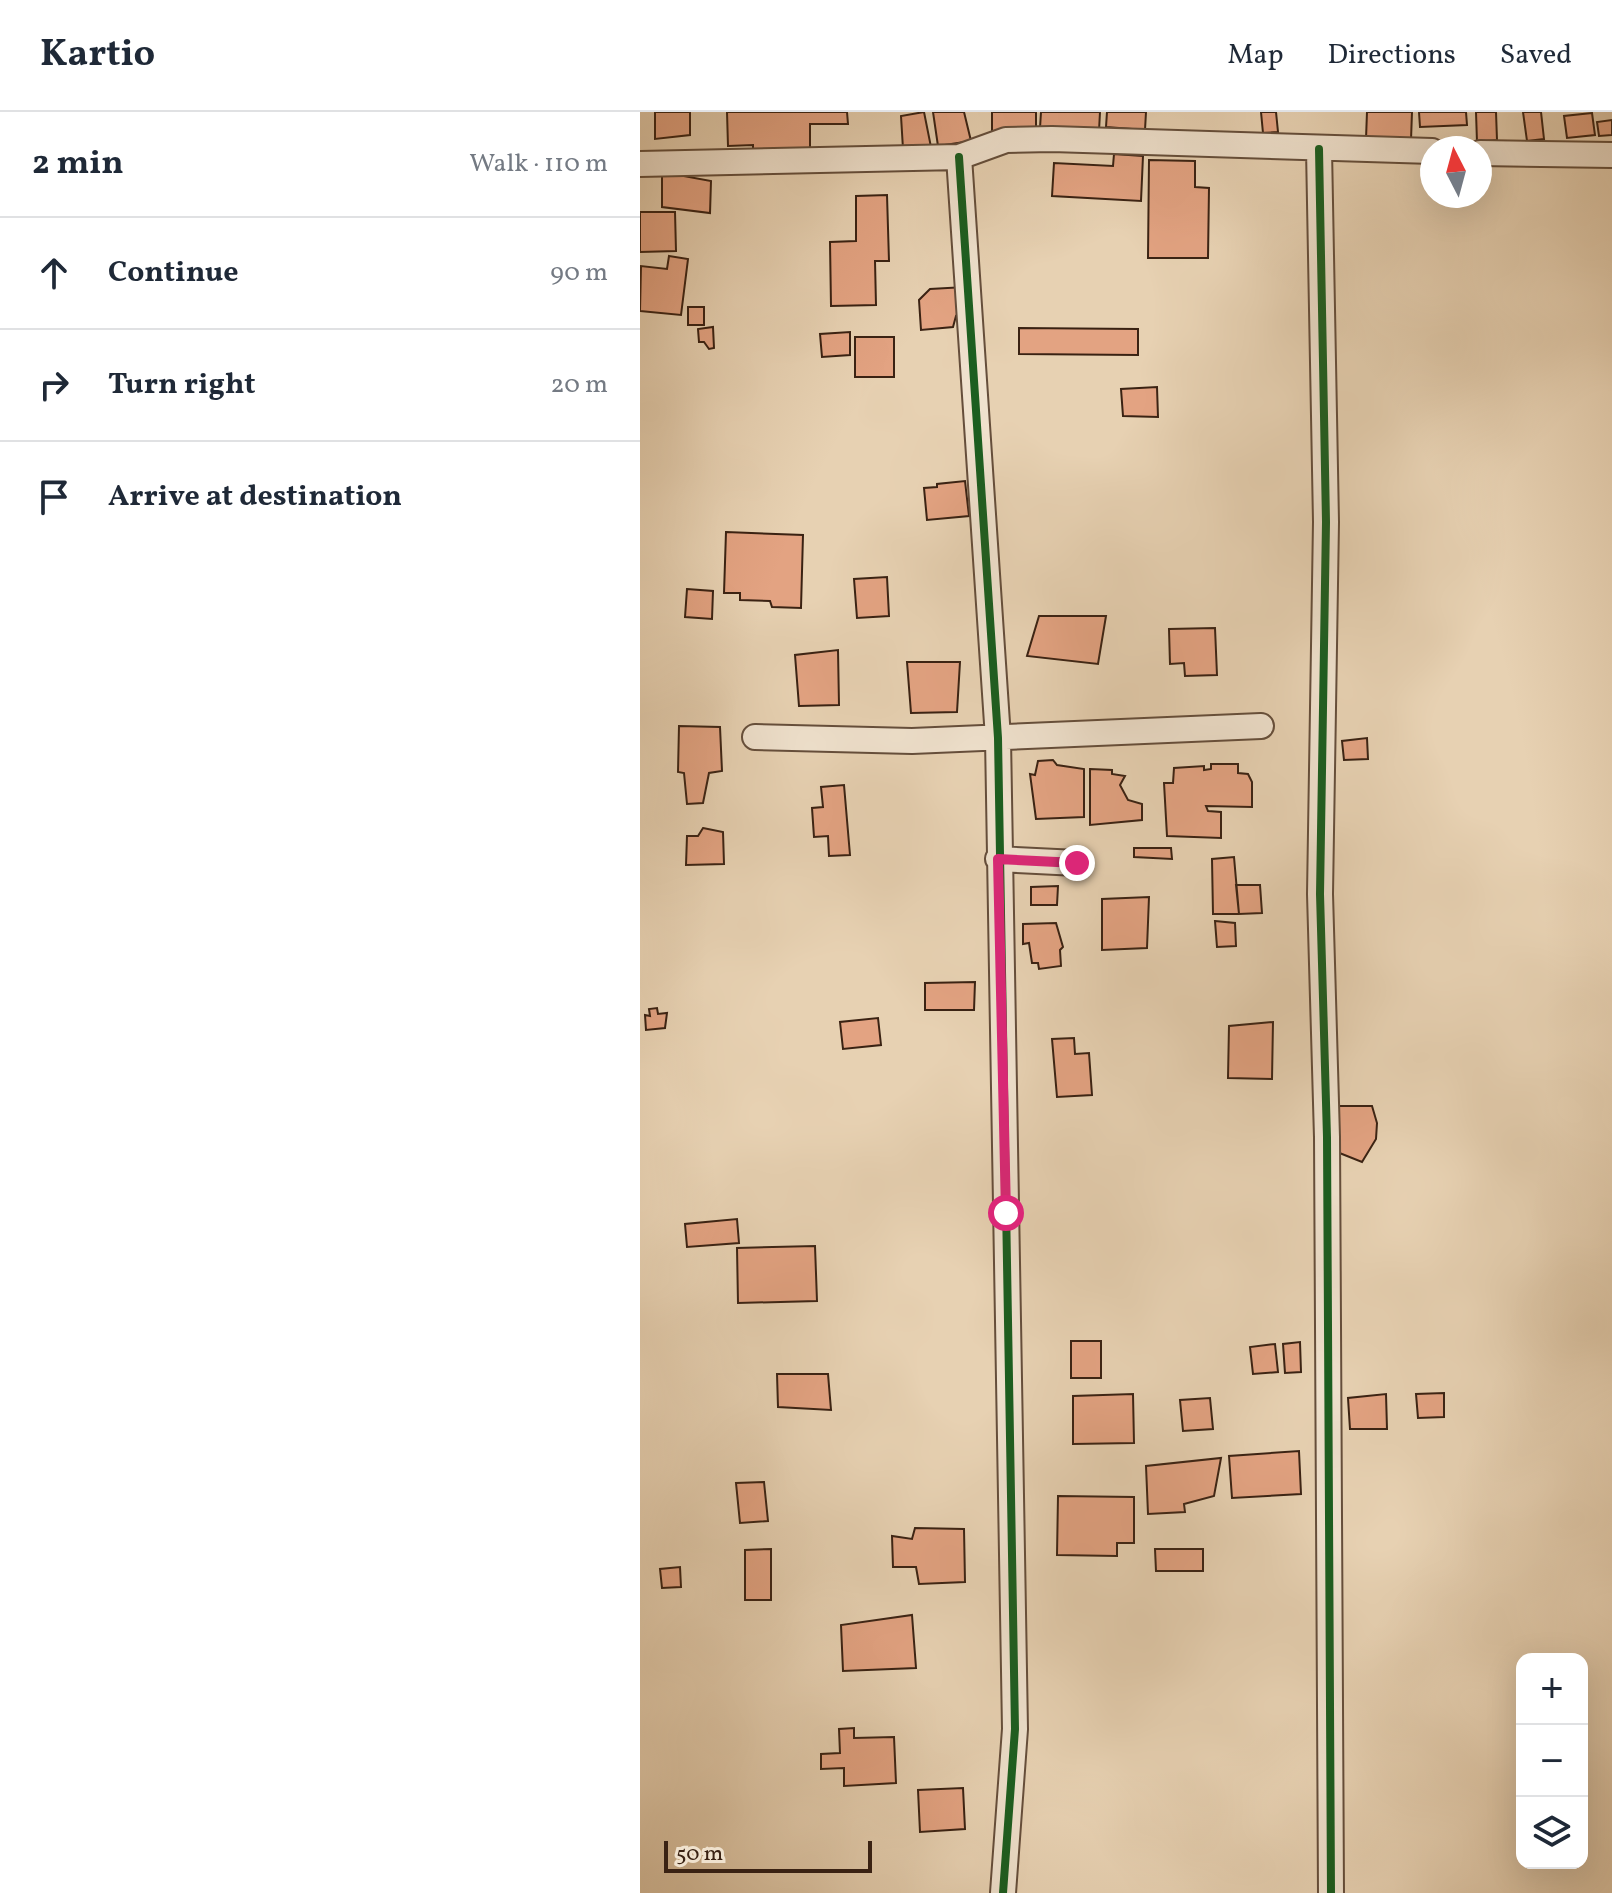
<!DOCTYPE html>
<meta charset="utf-8">
<style>
body{margin:0;font-family:Vollkorn,serif;background:#f2f2f3;color:#1f2937}
.controls{position:absolute;right:24px;bottom:24px;display:grid;overflow:hidden;border-radius:16px;box-shadow:0 8px 32px #0002}
.controls button{width:72px;height:72px;display:grid;place-items:center;padding:0;border:0;border-bottom:2px solid #e0e1e3;background:#fff;color:#1f2937;font:40px sans-serif}
.compass{position:absolute;left:780px;top:24px;width:72px;height:72px;border-radius:50%;background:#fff;box-shadow:0 8px 32px #0002;rotate:354deg}
.scale{position:absolute;left:24px;bottom:20px;width:208px;box-sizing:border-box;padding-left:8px;border:4px solid #3a2213;border-top:0;font-size:22px;line-height:28px;white-space:nowrap;color:#3a2213;-webkit-text-stroke:6px #efe1cd;paint-order:stroke}
.stop{position:absolute;width:24px;height:24px;margin:-18px;border:6px solid #db2777;border-radius:50%;background:#fff}
.stop.end{background:#db2777;border-color:#fff;box-shadow:0 2px 8px #0008}
.list{margin:0;padding:0;list-style:none}
h2{display:flex;justify-content:space-between;align-items:center;height:104px;margin:0;padding:0 32px;font-size:34px}
h2 small{font-size:26px;font-weight:400;color:#747a83}
.list li{display:grid;grid-template-columns:52px 1fr auto;gap:24px;align-items:center;box-sizing:border-box;height:112px;padding:0 32px;border-top:2px solid #e0e1e3}
.list b{display:block;font-size:30px;white-space:nowrap}
.list em{font-size:26px;font-style:normal;color:#747a83}
.icon{flex:none;width:44px;height:44px;fill:none;stroke:currentColor;stroke-width:2;stroke-linecap:round;stroke-linejoin:round}
.map{position:relative;flex:none;width:972px;height:1781px;overflow:hidden}
header{display:flex;align-items:center;gap:48px;box-sizing:border-box;height:112px;padding:0 40px;background:#fff;border-bottom:2px solid #e0e1e3}
header strong{font-size:38px}
nav{display:flex;gap:44px;margin-inline-start:auto;font-size:28px}
main{display:flex}
aside{flex:1;background:#fff}
.map>svg:first-child{display:block}
</style>
<header>
<strong>Kartio</strong>
<nav><a>Map</a><a>Directions</a><a>Saved</a></nav>
</header>
<main>
<aside>
<h2>2 min<small>Walk · 110 m</small></h2>
<ul class="list">
<li><svg class="icon" aria-label="ahead" viewBox="0 0 24 24"><path d="M12 20V5M6 11l6-6 6 6"/></svg><div><b>Continue</b></div><em>90 m</em></li>
<li><svg class="icon" aria-label="right" viewBox="0 0 24 24"><path d="M7 20v-9h11M14 6l5 5-5 5"/></svg><div><b>Turn right</b></div><em>20 m</em></li>
<li><svg class="icon" aria-label="arrive" viewBox="0 0 24 24"><path d="M6 21V4h12l-3 4 3 4H6"/></svg><div><b>Arrive at destination</b></div></li>
</ul>
</aside>
<div class="map">
<svg width="972" height="1781" viewBox="0 0 972 1781">
<rect width="100%" height="100%" fill="#e7d1b2"/>
<filter id="stains"><feTurbulence type="fractalNoise" baseFrequency=".0025" numOctaves="4"/><feColorMatrix values="0 0 0 0 .2 0 0 0 0 .09 0 0 0 0 .02 0 0 0 .5 -.17"/></filter>
<radialGradient id="worn" r=".72"><stop offset=".6" stop-color="#630" stop-opacity="0"/><stop offset="1" stop-color="#630" stop-opacity=".3"/></radialGradient>
<!-- building -->
<path fill="#e3a382" stroke="#3a2213" stroke-width="2" d="M15 0H50V23L15 27Z
M87 0H207L208 12H170V41L113 43V33L88 34Z
M284 0 291 35 263 37 261 4Z
M293 0H324L331 29 298 34Z
M352 0H396V20H352Z
M401 0H460L459 19 400 16Z
M467 0H506L505 18 466 15Z
M621 0H636L638 20 623 21Z
M727 0H772L771 28 726 27Z
M779 0H826L827 13 780 15Z
M836 0H856L857 28 837 30Z
M883 0H901L904 27 887 29Z
M952 1 955 23 927 26 924 4Z
M972 8V23L959 24 957 10Z
M474 42 503 44 501 89 412 84 414 51 473 54Z
M509 48 555 49V75L569 76 568 146H508Z
M22 60 71 69 70 101 22 95Z
M247 83 249 149H235L236 193 191 194 190 130 216 129V84Z
M0 100H35L36 139 0 140Z
M29 144 48 147 41 203 0 199 1 154 27 157Z
M325 175 327 207 316 204 313 215 281 218 279 188 290 177Z
M48 195H64V213H48Z
M73 215 74 236 69 237 64 230H59L58 217Z
M379 216 498 217V243L379 242Z
M210 220V243L182 245 180 222Z
M215 225H254V265H215Z
M517 275 518 305 483 304 481 277Z
M325 369 329 404 287 408 284 376 297 375V372Z
M86 420 163 423 161 496 132 495 130 489 100 488V481H84Z
M247 465 249 504 217 506 214 467Z
M47 477 73 479 72 507 45 505Z
M399 504H466L458 552 387 544Z
M575 516 577 563 545 564 544 551 530 552 529 517Z
M198 538 199 593 159 594 155 543Z
M267 550H320L317 600 271 601Z
M39 614 80 615 82 659 69 661 63 691 47 692 44 661 38 660Z
M727 626 728 647 704 648 702 629Z
M413 648 417 653 444 657V705L396 707 390 662 395 663 398 649Z
M571 652H598V661L608 662 612 670V695L566 694 568 699 581 700V726L527 724 524 671H533L534 656 564 654V658L571 657Z
M450 657 472 658V662L485 664 480 673 488 688 502 692V708L450 713Z
M204 673 210 743 189 744 188 724 174 725 172 696 183 695 181 675Z
M63 716 83 720 84 752 46 753 47 724H58Z
M494 736H531L532 747 494 745Z
M594 745 599 802H573L572 747Z
M596 773H620L622 801 599 802Z
M418 774 417 793H391V775Z
M509 785 507 836 462 838V787Z
M575 809 595 811 596 834 577 835Z
M416 811 423 835 420 838 421 854 399 857 398 851H392L389 831 383 832V812Z
M335 870 334 898H285V871Z
M17 896 18 902 27 901 25 916 6 918 5 903 10 904 9 897Z
M238 906 241 933 203 937 200 910Z
M633 910 632 967 588 966 589 914Z
M434 926 435 942 449 941 452 983 417 985 412 927Z
M694 994H732L737 1011 736 1027 722 1050 697 1040Z
M97 1107 99 1131 47 1135 45 1112Z
M175 1134 177 1189 98 1191 97 1136Z
M431 1229H461V1266H431Z
M660 1230 661 1260 645 1261 643 1232Z
M635 1232 638 1260 613 1262 610 1235Z
M137 1262H188L191 1298 138 1295Z
M804 1281V1305L778 1306 776 1282Z
M493 1282 494 1331 433 1332V1284Z
M746 1282 747 1317H710L708 1286Z
M570 1286 573 1317 543 1319 540 1288Z
M659 1339 661 1382 592 1386 589 1344Z
M581 1346 574 1384 544 1392 545 1400 508 1402 506 1354Z
M124 1370 128 1409 100 1411 96 1371Z
M418 1384 494 1385V1431H477V1444L417 1443Z
M275 1416 324 1417 325 1470 279 1472 276 1455H253L252 1424 272 1427Z
M131 1437V1488H105V1438Z
M515 1437H563V1459H516Z
M40 1455 41 1475 22 1476 20 1457Z
M272 1503 276 1556 203 1559 201 1513Z
M214 1616V1626L254 1625 256 1671 204 1674V1656L181 1657V1642L200 1641 199 1617Z
M323 1676 325 1717 280 1720 278 1678Z"/>
<g fill="none" stroke-linecap="round" stroke-linejoin="round">
<!-- street casing -->
<g stroke="#654e3b" stroke-width="28">
<path id="street" d="M679 37 686 410 680 782 687 1025 691 1781
M840 41 972 43
M319 45 358 626 375 1617 363 1781
M0 52 319 45 366 28 412 27 792 39
M115 625 272 629 621 614
M358 747 437 751"/>
</g>
<!-- street -->
<use href="#street" stroke="#efe1cd" stroke-width="24"/>
<!-- cycleway casing -->
<g stroke="#efe1cd" stroke-width="13">
<path id="cycleway" d="M679 37 686 410 680 782 687 1025 691 1781
M319 45 358 626 375 1617 363 1781"/>
</g>
<!-- cycleway -->
<use href="#cycleway" stroke="#1b5e20" stroke-width="8"/>
</g>
<g fill="none" stroke-linecap="round" stroke-linejoin="round">
<!-- route -->
<path stroke="#db2777" stroke-width="10" d="M366 1101 358 747 437 751"/>
</g>
<rect width="100%" height="100%" filter="url(#stains)"/>
<rect width="100%" height="100%" fill="url(#worn)"/>
</svg>
<div class="controls">
<button>+</button>
<button>−</button>
<button><svg class="icon" aria-label="layers" viewBox="0 0 24 24"><path d="M12 4l9 5-9 5-9-5zM3 14l9 5 9-5"/></svg></button>
</div>
<svg class="compass" viewBox="-18 -18 36 36"><path d="M0-13l5 13h-10z" fill="#e53935"/><path d="M0 13l5-13h-10z" fill="#747a83"/></svg>
<div class="scale">50 m</div>
<div class="stop" style="left:366px;top:1101px"></div>
<div class="stop end" style="left:437px;top:751px"></div>
</div>
</main>
